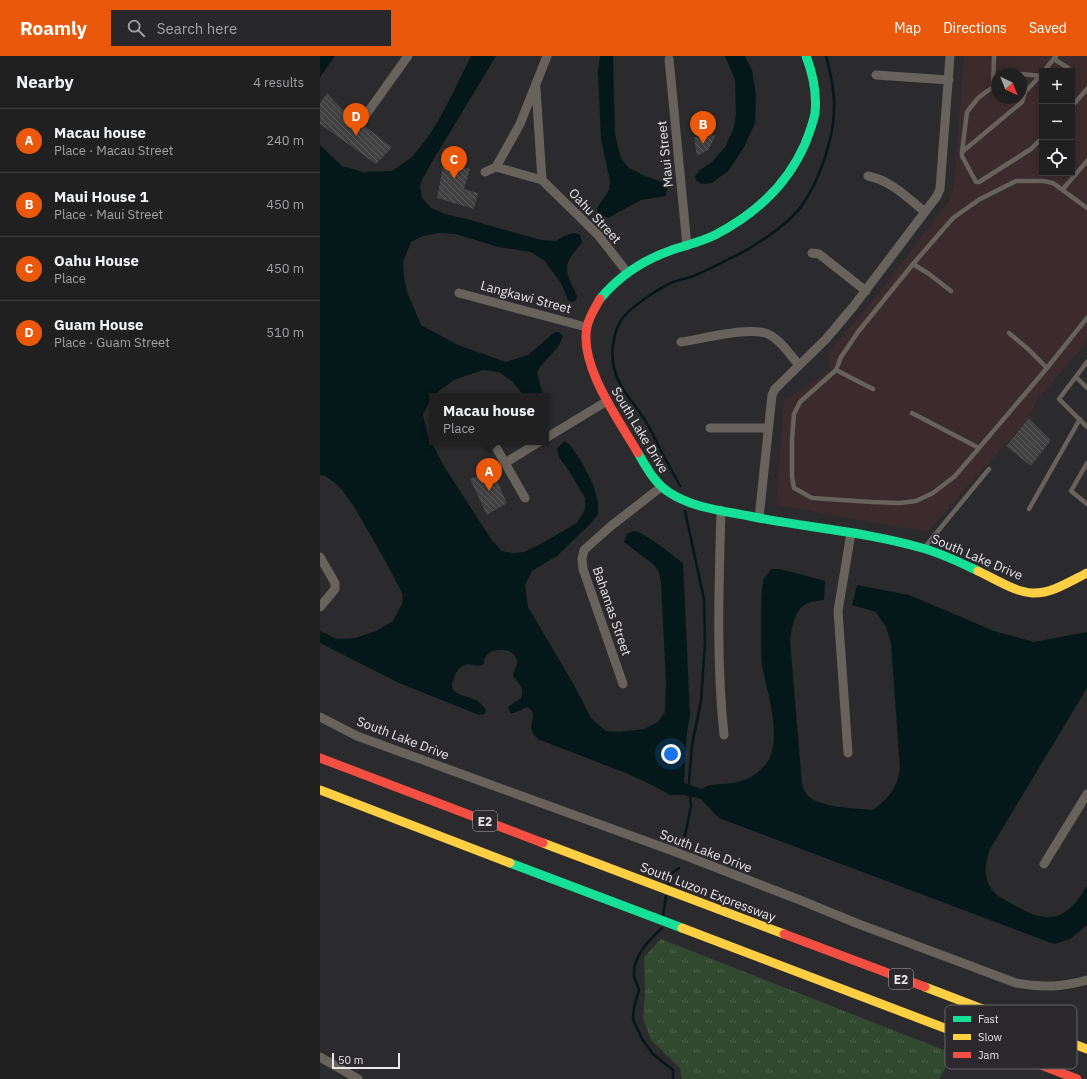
<!DOCTYPE html>
<meta charset="utf-8">
<style>
body{margin:0;font-family:"IBM Plex Sans",sans-serif;background:#28282a;color:#f1f3f6}
.controls{position:absolute;right:12px;top:12px;display:grid;overflow:hidden;border-radius:0px;box-shadow:0 2px 6px #0003}
.controls button{width:36px;height:36px;display:grid;place-items:center;padding:0;border:0;border-bottom:1px solid #3d3e3f;background:#202021;color:#f1f3f6;font:20px sans-serif}
.compass{position:absolute;left:671px;top:12px;width:36px;height:36px;border-radius:50%;background:#202021;box-shadow:0 2px 6px #0003;rotate:137deg}
.scale{position:absolute;left:12px;bottom:10px;width:68px;box-sizing:border-box;padding-left:4px;border:2px solid #e8e6e9;border-top:0;font-size:11px;line-height:14px;white-space:nowrap;color:#e8e6e9;-webkit-text-stroke:3px #2b292d;paint-order:stroke}
.you{position:absolute;left:351px;top:698px;width:14px;height:14px;margin:-10px;border:3px solid #fff;border-radius:50%;background:#1a73e8;box-shadow:0 0 0 6px #1a73e833}
.badge{display:grid;place-items:center;width:26px;height:26px;border-radius:50%;background:#ea580c;color:#fff;font-size:13px;font-weight:700}
.pin{position:absolute;translate:-50% -33px;filter:drop-shadow(0 1px 2px #0008)}
.pin::after{content:'';position:absolute;top:21px;width:14px;height:12px;background:inherit;clip-path:polygon(0 0,100% 0,50% 100%)}
.popup{position:absolute;left:109px;top:337px;width:120px;height:52px;box-sizing:border-box;display:grid;place-content:center;border-radius:0px;background:#202021;filter:drop-shadow(0 1px 3px #0005);font-size:13px;white-space:nowrap;color:#a2a3a5}
.popup b{font-size:15px;color:#f1f3f6}
.popup::after{content:'';position:absolute;left:50%;top:100%;margin-left:-8px;border:8px solid transparent;border-top-color:#202021}
.list{margin:0;padding:0;list-style:none}
h2{display:flex;justify-content:space-between;align-items:center;height:52px;margin:0;padding:0 16px;font-size:17px}
h2 small{font-size:13px;font-weight:400;color:#a2a3a5}
.list li{display:grid;grid-template-columns:26px 1fr auto;gap:12px;align-items:center;box-sizing:border-box;height:64px;padding:0 16px;border-top:1px solid #3d3e3f}
.list b{display:block;font-size:15px;white-space:nowrap}
.list p{margin:0;font-size:13px;white-space:nowrap;color:#a2a3a5}
.list em{font-size:13px;font-style:normal;color:#a2a3a5}
.icon{flex:none;width:22px;height:22px;fill:none;stroke:currentColor;stroke-width:2;stroke-linecap:round;stroke-linejoin:round}
.map{position:relative;flex:none;width:767px;height:1023px;overflow:hidden}
header{display:flex;align-items:center;gap:24px;box-sizing:border-box;height:56px;padding:0 20px;background:#ea580c;color:#fff}
header strong{font-size:19px}
nav{display:flex;gap:22px;margin-inline-start:auto;font-size:14px}
.search{width:280px;height:36px;background:#28282a;display:flex;align-items:center;gap:10px;box-sizing:border-box;padding:0 14px;border-radius:0px;color:#a2a3a5;font-size:15px}
main{display:flex}
aside{flex:1;background:#202021}
.map>svg:first-child{display:block}
</style>
<header>
<strong>Roamly</strong>
<div class="search"><svg class="icon" aria-label="search" viewBox="0 0 24 24"><circle cx="10" cy="10" r="6"/><path d="M15 15l6 6"/></svg>Search here</div>
<nav><a>Map</a><a>Directions</a><a>Saved</a></nav>
</header>
<main>
<aside>
<h2>Nearby<small>4 results</small></h2>
<ul class="list">
<li><span class="badge">A</span><div><b>Macau house</b><p>Place · Macau Street</p></div><em>240 m</em></li>
<li><span class="badge">B</span><div><b>Maui House 1</b><p>Place · Maui Street</p></div><em>450 m</em></li>
<li><span class="badge">C</span><div><b>Oahu House</b><p>Place</p></div><em>450 m</em></li>
<li><span class="badge">D</span><div><b>Guam House</b><p>Place · Guam Street</p></div><em>510 m</em></li>
</ul>
</aside>
<div class="map">
<svg width="767" height="1023" viewBox="0 0 767 1023">
<defs>
<pattern id="grass-tufts" width="24" height="20" patternUnits="userSpaceOnUse"><rect width="24" height="20" fill="#31492f"/><path d="M3 7l-1-3M5 7V3M7 7l1-3M15 17l-1-3M17 17v-4M19 17l1-3" fill="none" stroke="#4f634d"/></pattern>
<pattern id="building-back-hatch" width="6" height="6" patternUnits="userSpaceOnUse"><rect width="6" height="6" fill="#424142"/><path d="M-1 5l2 2M0 0l6 6M5-1l2 2" fill="none" stroke="#5d5c5d"/></pattern>
</defs>
<rect width="100%" height="100%" fill="#2b2a2c"/>
<!-- industrial -->
<path fill="#3c2b2c" fill-rule="evenodd" d="M644 0H767V286L717 344 709 362 607 476 456 449 464 345 510 314 508 297 553 244 629 145 632 137 634 129ZM722 15H752V117H722ZM677 18H701V42H677Z"/>
<!-- grass -->
<path fill="url(#grass-tufts)" d="M341 883 634 998 619 1023H362L360 1012 331 984 323 962 325 939 324 901Z"/>
<!-- water -->
<path fill="#041819" d="M0 0H15L0 21Z
M151 0H176L112 106 102 124 100 130 102 142 111 152 125 158 154 165 221 184 236 185 246 179 254 177 260 179 262 186C258 192 252 198 249 204 243 216 253 230 257 240L256 244 252 246 248 244 241 227 235 219 225 205 211 196 178 191 136 178 119 177 103 180 91 186 83 206 84 222 87 236 101 269 138 289 186 306 208 299 235 276H239L243 280C239 295 224 303 217 316L221 332 224 340H204L193 326 179 316 163 314 134 324 112 340 103 359 108 380 125 412 171 483 182 495 193 497 204 496 217 490 257 467 265 453V442L251 418 239 401 237 393 244 385 249 388 261 405 273 428 278 446V458L271 467 237 500 212 515 205 529 208 551 254 629 271 662 286 675 299 676 324 673 338 666 345 656 346 626 341 526 339 516 334 509 304 486 307 478C308 478 313 475 313 475 324 475 353 500 363 507L370 660 367 677 364 727 382 733C388 728 395 729 402 728 420 727 433 723 445 709 465 686 446 635 442 608 441 597 440 531 444 523 446 520 449 516 451 513H460L505 525 504 544C499 545 493 545 488 547 474 553 472 571 470 585L482 728C483 731 485 736 487 739 499 752 536 752 553 754 569 741 577 734 580 712L571 587 566 571 556 556 532 549 537 529 589 539 674 575 714 586 767 576V632L670 793C666 804 663 817 669 829 671 832 674 837 677 839 682 843 710 858 715 859 722 861 729 862 737 860 751 855 759 843 767 830V869L750 883 734 888 399 762 381 743 364 739H350L334 730 306 717 220 684C200 671 223 659 207 651L194 657H191L188 651 201 642C205 632 199 628 193 620 193 615 196 612 197 608 199 592 172 589 165 602 164 603 164 606 164 608 156 612 150 606 143 610 138 612 136 617 134 622 123 645 159 635 166 655L164 658 159 659 79 627 0 587V575L17 583 35 582 56 575 73 565 82 548 83 539 66 506 33 449 22 434 15 427 5 420 0 419V89L22 110 43 116 72 115 92 101 108 81 117 67 132 39Z
M280 0H293L295 78 301 102 309 112 325 120 346 127 347 134 346 140 321 144 288 162 278 158 277 152 289 134 290 125 281 83 278 16Z
M405 0H425L432 14 436 39 435 67 424 91 409 114 392 127 381 128 376 124 375 120 380 114 392 106 405 91 414 72 416 57 415 24Z"/>
<g fill="none" stroke-linecap="round" stroke-linejoin="round">
<!-- stream -->
<path stroke="#041819" stroke-width="2.5" d="M360 430C356 422 351 414 347 406 340 395 335 382 329 371 317 349 296 332 293 306 291 289 295 268 308 256 319 246 338 233 351 227 357 224 364 223 371 221 384 216 397 209 409 203 431 193 465 171 480 152 500 125 516 78 514 44 513 29 510 14 506 0
M365 455 384 543 385 587 381 645 372 689 369 725V732
M364 784 371 750 370 739
M349 828 351 818 359 812
M343 859 346 840
M342 872C329 884 313 900 314 919 314 924 318 929 319 934L314 951 313 963 322 983 333 998 353 1014V1023"/>
</g>
<!-- building -->
<path fill="url(#building-back-hatch)" d="M7 37 21 52 72 91 56 108 0 68V47Z
M396 79 388 94 377 100 374 81Z
M124 105 150 113 144 133 158 137 154 153 117 142Z
M709 362 731 384 711 410 686 390Z
M172 414 187 447 167 459 150 423Z"/>
<g fill="none" stroke-linecap="round" stroke-linejoin="round">
<!-- lane -->
<path stroke="#67625c" stroke-width="4.5" d="M734 3 748 12
M724 15 736 0
M701 18 722 20
M677 28 658 42 647 56 642 96V100L656 126H659L711 93 722 82
M673 31 674 0
M752 50 767 33
M642 96 702 46 705 36 722 18
M743 133 767 105
M593 208 609 218 631 235
M689 277 708 293 727 312 767 262
M767 306 739 343 767 371
M516 314 553 333
M756 321 767 332
M592 357 659 392 727 312
M659 392 635 420 613 437 596 445 580 447 552 446 492 442 474 432 472 421V383L474 358 480 346 516 314 521 301 538 276 593 208 633 162 660 143 696 125H724L733 127 767 152
M767 407 751 435 767 448
M709 453 760 363
M604 492 669 413"/>
<!-- street -->
<path stroke="#67625c" stroke-width="9" d="M349 3 367 190
M556 19 629 24
M216 32 222 124
M45 60 88 0
M176 111 222 124 278 179 307 216
M165 116 176 111 200 68 227 0
M548 120C570 124 588 142 605 156
M492 197 499 198 546 235
M139 237 266 271
M361 286C382 283 429 270 448 278 461 284 470 299 479 309
M390 372H448
M226 382 287 345
M173 386 205 442
M185 407 219 386
M401 454C399 529 396 605 404 679
M439 462 452 339 455 333 506 283 533 251 617 140 620 133 630 0
M0 501 15 527V533L0 551
M303 628 263 513 262 503 264 494 291 470 341 431
M0 661 37 680 353 795 480 844 536 867 696 927C723 932 741 931 767 924
M528 697 518 555 531 477
M724 808 767 738
M0 1001 38 1023"/>
<!-- fast -->
<path stroke="#16e098" stroke-width="9" d="M280 243C299 220 323 204 352 194 366 189 381 186 395 179 434 159 467 129 485 88 489 78 493 68 495 57 497 37 493 18 486 0
M318 397C327 412 335 428 350 437 375 453 406 455 434 461 490 472 547 476 602 492 621 497 639 506 658 515
M190 807 362 872"/>
<!-- slow -->
<path stroke="#ffcf43" stroke-width="9" d="M658 515C673 522 695 536 712 537 731 538 751 525 767 517
M0 734 190 807
M223 787 464 878
M362 872 635 976
M605 931 767 993"/>
<!-- jam -->
<path stroke="#f24e42" stroke-width="9" d="M280 243C275 252 269 261 267 271 259 310 299 364 318 397
M0 702 223 787
M464 878 605 931
M635 976 757 1023"/>
</g>
<g text-anchor="middle" dominant-baseline="central" stroke-width="3" stroke-linejoin="round" paint-order="stroke">
<!-- shield labels -->
<g fill="#2b292d" stroke="#afadb1" stroke-width="1">
<rect x="153" y="755" width="24" height="20" rx="3"/>
<rect x="569" y="913" width="24" height="20" rx="3"/>
</g>
<g font-size="12" font-weight="bold" fill="#e8e6e9">
<text x="165" y="765">E2</text>
<text x="581" y="923">E2</text>
</g>
<!-- street labels -->
<g font-size="13" fill="#e8e6e9" stroke="#2b292d">
<text transform="translate(345 98) rotate(-96)">Maui Street</text>
<text transform="translate(275 160) rotate(47)">Oahu Street</text>
<text transform="translate(206 241) rotate(15)">Langkawi Street</text>
<text transform="translate(320 374) rotate(59)">South Lake Drive</text>
<text transform="translate(657 501) rotate(23)">South Lake Drive</text>
<text transform="translate(292 555) rotate(71)">Bahamas Street</text>
<text transform="translate(83 682) rotate(21)">South Lake Drive</text>
<text transform="translate(386 795) rotate(21)">South Lake Drive</text>
<text transform="translate(388 836) rotate(21)">South Luzon Expressway</text>
</g>
</g>
<!-- legend -->
<rect x="625" y="949" width="132" height="64" rx="6" fill="#2b292d" stroke="#646265" stroke-width="1"/>
<rect x="633" y="960" width="18" height="6" fill="#16e098"/>
<rect x="633" y="978" width="18" height="6" fill="#ffcf43"/>
<rect x="633" y="996" width="18" height="6" fill="#f24e42"/>
<g font-size="11" fill="#e8e6e9">
<text x="658" y="967">Fast</text>
<text x="658" y="985">Slow</text>
<text x="658" y="1003">Jam</text>
</g>
</svg>
<div class="controls">
<button>+</button>
<button>−</button>
<button><svg class="icon" aria-label="locate" viewBox="0 0 24 24"><circle cx="12" cy="12" r="6"/><path d="M12 2v4M12 18v4M2 12h4M18 12h4"/></svg></button>
</div>
<svg class="compass" viewBox="-18 -18 36 36"><path d="M0-13l5 13h-10z" fill="#e53935"/><path d="M0 13l5-13h-10z" fill="#a2a3a5"/></svg>
<div class="scale">50 m</div>
<div class="you"></div>
<div class="pin badge" style="left:169px;top:435px">A</div>
<div class="popup"><b>Macau house</b>Place</div>
<div class="pin badge" style="left:383px;top:88px">B</div>
<div class="pin badge" style="left:134px;top:123px">C</div>
<div class="pin badge" style="left:36px;top:80px">D</div>
</div>
</main>
